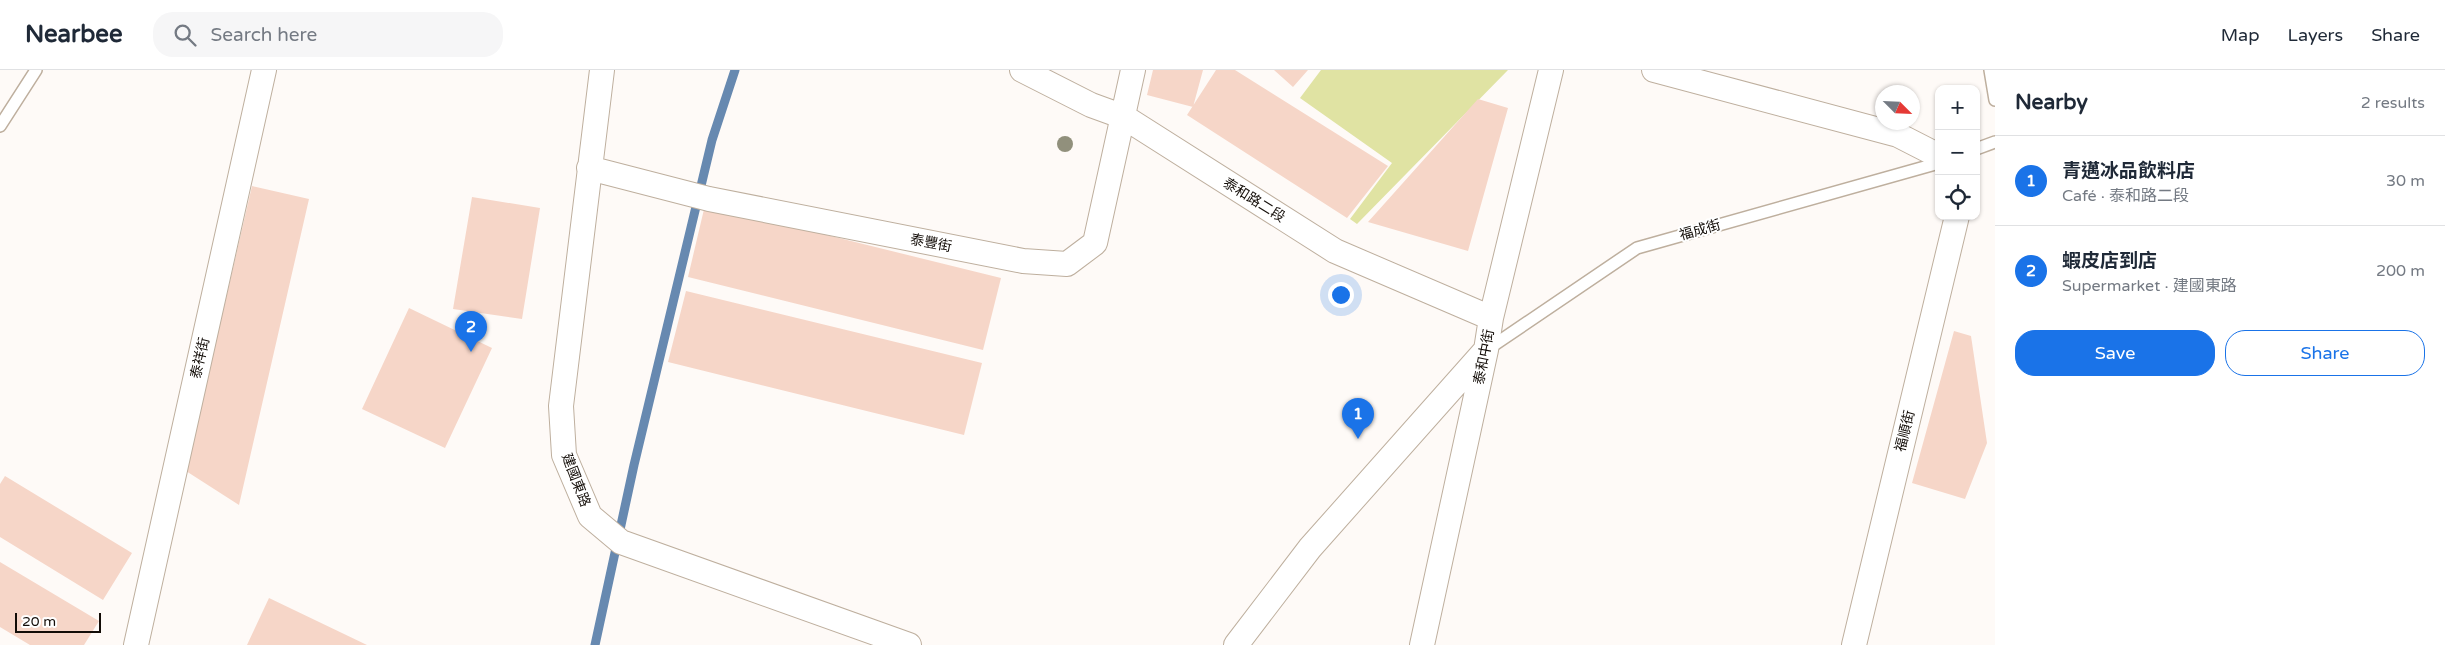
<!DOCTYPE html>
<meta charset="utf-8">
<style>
body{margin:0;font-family:"Varela Round","Noto Sans TC",sans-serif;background:#f6f6f7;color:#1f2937}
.controls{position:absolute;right:15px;top:15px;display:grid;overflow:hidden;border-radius:10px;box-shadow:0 1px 4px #0004}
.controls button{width:45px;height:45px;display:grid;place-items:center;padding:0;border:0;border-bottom:1px solid #e0e1e3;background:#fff;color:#1f2937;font:25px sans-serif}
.compass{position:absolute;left:1875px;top:15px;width:45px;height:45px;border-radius:50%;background:#fff;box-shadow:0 1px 4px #0004;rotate:114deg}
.scale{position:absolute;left:15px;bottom:12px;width:86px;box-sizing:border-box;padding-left:5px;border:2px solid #120c07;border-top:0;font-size:14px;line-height:18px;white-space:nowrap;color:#120c07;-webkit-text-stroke:4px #fff;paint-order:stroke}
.you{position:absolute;left:1340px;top:224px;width:18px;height:18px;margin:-12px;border:4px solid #fff;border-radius:50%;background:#1a73e8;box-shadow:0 0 0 8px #1a73e833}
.badge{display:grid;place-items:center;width:32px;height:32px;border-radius:50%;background:#1a73e8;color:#fff;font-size:16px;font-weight:700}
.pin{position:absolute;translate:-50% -41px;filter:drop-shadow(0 1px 2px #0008)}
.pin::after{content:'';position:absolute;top:26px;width:18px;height:15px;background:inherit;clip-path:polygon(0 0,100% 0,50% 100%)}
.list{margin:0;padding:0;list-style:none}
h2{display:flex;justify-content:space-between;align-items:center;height:65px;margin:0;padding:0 20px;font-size:21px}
h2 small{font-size:16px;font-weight:400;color:#747a83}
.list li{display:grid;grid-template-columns:32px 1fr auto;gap:15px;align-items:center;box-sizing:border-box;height:90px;padding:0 20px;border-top:1px solid #e0e1e3}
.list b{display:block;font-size:19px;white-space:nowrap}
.list p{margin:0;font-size:16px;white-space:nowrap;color:#747a83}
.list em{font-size:16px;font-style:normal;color:#747a83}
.actions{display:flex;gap:10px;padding:15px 20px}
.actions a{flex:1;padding:11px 0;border:1px solid #1a73e8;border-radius:20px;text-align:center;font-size:18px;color:#1a73e8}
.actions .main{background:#1a73e8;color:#fff}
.icon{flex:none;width:28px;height:28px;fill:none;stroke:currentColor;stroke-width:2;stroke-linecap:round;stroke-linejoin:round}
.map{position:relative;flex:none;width:1995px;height:575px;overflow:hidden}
header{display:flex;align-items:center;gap:30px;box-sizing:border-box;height:70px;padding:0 25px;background:#fff;border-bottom:1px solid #e0e1e3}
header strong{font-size:24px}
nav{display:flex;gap:28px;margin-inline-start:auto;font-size:18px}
.search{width:350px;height:45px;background:#f6f6f7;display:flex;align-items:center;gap:12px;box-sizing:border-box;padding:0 18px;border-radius:20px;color:#747a83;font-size:19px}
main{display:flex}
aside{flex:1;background:#fff}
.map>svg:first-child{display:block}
</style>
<header>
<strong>Nearbee</strong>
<div class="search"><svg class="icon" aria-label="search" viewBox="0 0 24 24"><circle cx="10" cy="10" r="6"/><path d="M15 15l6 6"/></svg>Search here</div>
<nav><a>Map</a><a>Layers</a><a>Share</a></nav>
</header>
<main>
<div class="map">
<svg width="1995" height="575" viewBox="0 0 1995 575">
<rect width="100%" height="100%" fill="#fefaf7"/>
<!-- green -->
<path fill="#e0e3a3" d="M1321 0H1508L1357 154 1350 149 1392 93 1300 28Z"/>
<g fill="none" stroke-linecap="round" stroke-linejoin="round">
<!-- stream -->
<path stroke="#6789b0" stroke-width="9" d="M595 575 634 395 712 70 735 0"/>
</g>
<!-- building -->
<path fill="#f6d6c8" d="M1153 0H1203L1193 37 1147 25Z
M1216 0H1235L1388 96 1347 148 1187 45Z
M1274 0H1308L1293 17Z
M1478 29 1508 38 1468 181 1368 152Z
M252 116 309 129 239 435 186 401Z
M472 127 540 138 522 249 453 239Z
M705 135 1001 208 983 280 688 207Z
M686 221 982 293 964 365 668 292Z
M409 238 492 278 445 378 362 339Z
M1954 261 1971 266 1987 373 1965 429 1912 413Z
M5 406 132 483 103 530 0 467V414Z
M0 492 99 551 84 575H30L0 557Z
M269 528 367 575H247Z"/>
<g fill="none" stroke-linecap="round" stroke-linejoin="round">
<!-- service casing -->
<g stroke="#beaf9e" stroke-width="14">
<path id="service" d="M1990 0 1995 30
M0 56 36 0
M1976 79 1995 72
M1488 279 1637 178 1939 93"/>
</g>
<!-- minor casing -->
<g stroke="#beaf9e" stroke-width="26">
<path id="minor" d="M602 0 561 336 564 385 590 446 621 472 909 575
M1022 0 1091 35 1124 47 1335 181 1491 248
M1654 0 1898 65 1939 86
M589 98 709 129 1023 191 1067 194 1095 173 1133 0
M136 575 264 0
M1236 575 1310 478 1485 281
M1422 575 1486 280 1491 248 1551 0
M1854 575 1957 146"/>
</g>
<!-- service -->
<use href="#service" stroke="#fff" stroke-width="11"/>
<!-- minor -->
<use href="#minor" stroke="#fff" stroke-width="24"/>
</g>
<!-- trees -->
<circle fill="#91907c" cx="1065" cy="74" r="8"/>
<g text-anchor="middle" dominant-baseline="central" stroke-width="4" stroke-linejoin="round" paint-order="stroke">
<!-- street labels -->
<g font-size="14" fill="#120c07" stroke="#fff">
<text transform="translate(1254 130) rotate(32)">泰和路二段</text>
<text transform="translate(1700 160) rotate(-16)">福成街</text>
<text transform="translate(931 173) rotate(11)">泰豐街</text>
<text transform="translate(1484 287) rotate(-79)">泰和中街</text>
<text transform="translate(200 288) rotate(-77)">泰祥街</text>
<text transform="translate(1905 361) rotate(-76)">福順街</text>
<text transform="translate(576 410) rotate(69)">建國東路</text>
</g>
</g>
</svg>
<div class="controls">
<button>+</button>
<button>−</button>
<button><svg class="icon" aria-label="locate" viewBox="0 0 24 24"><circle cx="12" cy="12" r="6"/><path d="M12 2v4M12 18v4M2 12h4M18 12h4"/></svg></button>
</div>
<svg class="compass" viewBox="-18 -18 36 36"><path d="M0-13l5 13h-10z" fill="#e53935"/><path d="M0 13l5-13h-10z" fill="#747a83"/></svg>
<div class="scale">20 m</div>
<div class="you"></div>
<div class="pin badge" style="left:1358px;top:369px">1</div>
<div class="pin badge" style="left:471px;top:282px">2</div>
</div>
<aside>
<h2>Nearby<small>2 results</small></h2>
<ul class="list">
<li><span class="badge">1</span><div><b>青邁冰品飲料店</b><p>Café · 泰和路二段</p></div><em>30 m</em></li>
<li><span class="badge">2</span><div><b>蝦皮店到店</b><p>Supermarket · 建國東路</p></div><em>200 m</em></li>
</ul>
<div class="actions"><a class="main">Save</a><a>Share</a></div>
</aside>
</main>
